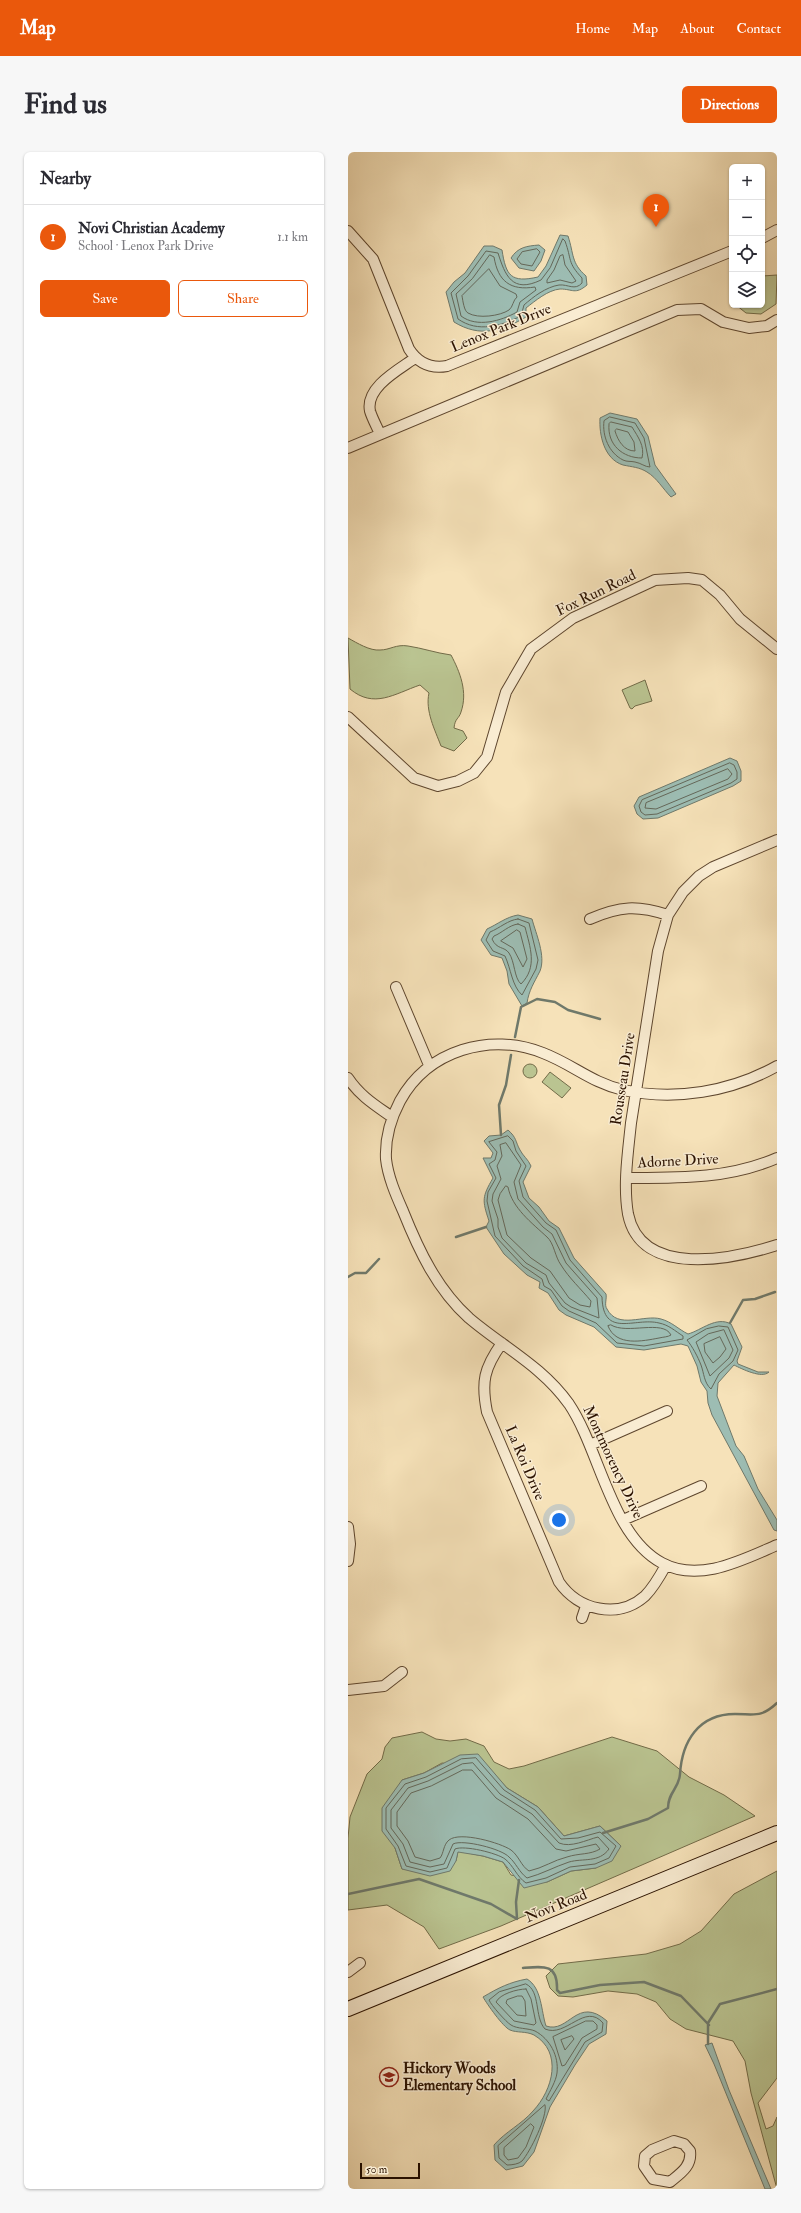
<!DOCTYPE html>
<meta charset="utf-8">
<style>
body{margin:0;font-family:"IM FELL Double Pica",serif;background:#f7f7f7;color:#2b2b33}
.controls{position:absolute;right:12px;top:12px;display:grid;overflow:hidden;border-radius:6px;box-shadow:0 1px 3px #0004}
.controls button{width:36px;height:36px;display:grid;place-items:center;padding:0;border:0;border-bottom:1px solid #e1e1e2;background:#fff;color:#2b2b33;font:20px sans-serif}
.scale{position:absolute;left:12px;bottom:10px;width:60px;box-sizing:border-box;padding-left:4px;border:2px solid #2b1200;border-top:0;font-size:11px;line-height:14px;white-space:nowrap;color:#2b1200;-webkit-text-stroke:3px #f9ecd2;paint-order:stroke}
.you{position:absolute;left:211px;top:1368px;width:14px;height:14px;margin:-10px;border:3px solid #fff;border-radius:50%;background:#1a73e8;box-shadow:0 0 0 6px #1a73e833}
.badge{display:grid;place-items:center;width:26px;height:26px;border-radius:50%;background:#ea580c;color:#fff;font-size:13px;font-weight:700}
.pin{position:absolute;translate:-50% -33px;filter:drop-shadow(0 1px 2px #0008)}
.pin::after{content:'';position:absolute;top:21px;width:14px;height:12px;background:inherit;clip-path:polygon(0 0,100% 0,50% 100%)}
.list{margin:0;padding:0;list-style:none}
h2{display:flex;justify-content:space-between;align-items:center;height:52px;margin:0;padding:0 16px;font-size:17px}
h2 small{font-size:13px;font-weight:400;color:#7c7c81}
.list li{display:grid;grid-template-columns:26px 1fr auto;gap:12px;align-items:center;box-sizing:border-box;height:64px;padding:0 16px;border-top:1px solid #e1e1e2}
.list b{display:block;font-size:15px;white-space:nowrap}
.list p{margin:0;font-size:13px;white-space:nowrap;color:#7c7c81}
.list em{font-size:13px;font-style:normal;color:#7c7c81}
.actions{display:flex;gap:8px;padding:12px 16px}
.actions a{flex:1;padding:9px 0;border:1px solid #ea580c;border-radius:6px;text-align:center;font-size:14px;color:#ea580c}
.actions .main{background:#ea580c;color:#fff}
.icon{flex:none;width:22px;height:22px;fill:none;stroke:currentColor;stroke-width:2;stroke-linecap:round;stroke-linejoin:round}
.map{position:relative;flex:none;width:429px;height:2037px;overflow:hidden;border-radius:6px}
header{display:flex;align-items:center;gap:24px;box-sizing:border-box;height:56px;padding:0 20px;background:#ea580c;color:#fff}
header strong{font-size:19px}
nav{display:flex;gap:22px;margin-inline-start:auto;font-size:14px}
.intro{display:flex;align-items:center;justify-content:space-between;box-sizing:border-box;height:96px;padding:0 24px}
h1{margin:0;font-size:28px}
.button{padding:10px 18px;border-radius:6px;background:#ea580c;color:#fff;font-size:14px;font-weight:700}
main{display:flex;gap:24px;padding:0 24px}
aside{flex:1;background:#fff;border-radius:6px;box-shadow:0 1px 3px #0004}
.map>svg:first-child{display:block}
</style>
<header>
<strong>Map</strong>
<nav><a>Home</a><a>Map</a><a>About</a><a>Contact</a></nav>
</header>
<div class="intro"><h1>Find us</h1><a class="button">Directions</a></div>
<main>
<aside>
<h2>Nearby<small></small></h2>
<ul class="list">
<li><span class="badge">1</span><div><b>Novi Christian Academy</b><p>School · Lenox Park Drive</p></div><em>1.1 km</em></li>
</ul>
<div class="actions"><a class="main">Save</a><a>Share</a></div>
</aside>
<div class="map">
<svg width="429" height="2037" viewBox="0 0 429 2037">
<rect width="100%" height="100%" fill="#f6e2b9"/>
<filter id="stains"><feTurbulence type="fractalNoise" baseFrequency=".005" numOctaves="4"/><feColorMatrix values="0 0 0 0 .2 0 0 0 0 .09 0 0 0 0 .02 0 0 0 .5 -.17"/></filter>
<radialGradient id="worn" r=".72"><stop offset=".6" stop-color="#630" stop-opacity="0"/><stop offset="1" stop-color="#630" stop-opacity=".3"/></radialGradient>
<!-- green -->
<path fill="#bac491" stroke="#726b48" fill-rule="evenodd" d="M429 123 428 152 413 162 398 161 388 153H414V124Z
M0 486C9 491 22 499 32 498 42 498 48 492 60 494 74 496 88 501 103 503 112 520 120 540 113 560 111 567 107 566 106 576L115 579 119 586 106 599 93 594C87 578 77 559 81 541L72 533C46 542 26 557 2 537Z
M297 528 304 549 287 554 284 557 282 556 274 538Z
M175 919a7 7 0 1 1 14 0a7 7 0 1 1-14 0Z
M202 920 223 936 214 946 194 930Z
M74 1580 88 1587 102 1589 118 1587 136 1594 146 1610 161 1617 176 1614 264 1585 309 1599 341 1625 376 1643 407 1664 153 1774 91 1797 76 1775 39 1753 0 1758V1686L2 1665 19 1622 34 1607 37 1595 44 1586ZM94 1611 144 1620 159 1636 190 1655 216 1684 252 1674 273 1694 248 1716 223 1719 199 1730 163 1723 155 1710 135 1704 110 1699 108 1709 54 1717 47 1696 54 1628 76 1621Z
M429 1719V1926L410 1951 418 1977 425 1974 429 1965V2037L403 1941 397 1909 385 1889 338 1877 322 1867 308 1850 289 1842 260 1839 225 1845 210 1844 202 1836 198 1824 210 1812 298 1802 332 1792 353 1779 386 1742Z"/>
<!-- water -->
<path fill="#9dbdb3" stroke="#6f796b" d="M212 83 220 84C226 102 223 111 238 124L239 133C227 143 225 137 212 137 200 138 187 149 178 156V165C154 179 132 186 106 170L98 140 106 130 117 121 136 94H145L154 98C158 124 163 131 190 125L198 114Z
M191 93 197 98 193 109 186 119 171 116 163 106C170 95 179 94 191 93Z
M262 261 289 267 300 284 307 313 328 342 323 345C315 337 309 326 299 320 291 315 284 315 275 313 256 307 251 283 252 266Z
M382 606 389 609 393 619V629L385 634 310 666 295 667 289 662 286 654 291 645Z
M170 763 184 767C188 782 198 804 192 819 186 831 181 838 179 851L174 854 161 832 159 819 154 806 143 803 133 788 139 777C150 772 158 765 170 763Z
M160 978C169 986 167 989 172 998 175 1004 180 1007 183 1014L175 1030 181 1046 191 1055 201 1069 211 1076 226 1106 258 1142C259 1147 256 1153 259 1157 270 1178 296 1162 313 1167 324 1170 330 1177 340 1182 354 1178 368 1164 383 1172L394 1195 389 1209 390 1212 410 1220H421C414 1227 394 1217 386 1213L370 1231 369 1244 388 1294 396 1304 410 1337 429 1368V1379L426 1378 364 1263 360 1251 359 1239 353 1230 349 1214 340 1194 333 1192 296 1198 268 1195 246 1175 218 1163 211 1158 200 1141 191 1136 192 1130 179 1123 156 1102 138 1075 141 1069C134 1048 134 1045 145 1026L135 1006H143L145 1001 136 989 141 984 153 983Z
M130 1602 159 1636 190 1655 216 1684 252 1674 273 1694 264 1709 248 1716 223 1719 199 1730 176 1736 155 1710 135 1704 110 1700 108 1709 102 1719 82 1724 54 1717 47 1696 34 1679V1656L54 1628 76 1621 112 1603Z
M179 1827C194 1836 193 1859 198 1874 221 1882 229 1843 259 1869L258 1882 241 1892 227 1913 202 1955 186 2000 175 2014 158 2018 147 2008 146 1993C157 1980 174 1972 185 1959 205 1938 215 1900 186 1883 178 1879 169 1881 162 1878 155 1875 139 1852 135 1845 150 1836 162 1830 179 1827Z
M364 1891 381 1938 423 2037H417L366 1912 357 1893Z"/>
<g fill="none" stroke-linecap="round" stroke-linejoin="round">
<!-- shore -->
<path stroke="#64685a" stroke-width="1" d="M215 87 217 89C224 108 219 110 234 126V131C227 139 220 132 211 133 198 135 185 145 176 153L173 164C153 174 130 181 110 167L103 141 120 124 138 99 150 101C157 123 164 142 193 128L202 116Z
M189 97 192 100 184 114 173 112 169 107 174 100Z
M142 103 146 105C150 129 162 139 187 135L188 138 172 150 169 160C153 169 129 176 113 164L108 142 124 127Z
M215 103 217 113 228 129 224 131 212 128 199 131V128L206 118 212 104Z
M141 117 152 134 168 142 169 145C165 148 165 155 161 158 152 164 130 167 120 161 116 159 115 149 114 144Z
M262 265 287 271 296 286 302 315C297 315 293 311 287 310 283 309 279 310 275 308 261 301 254 284 256 269Z
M263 270 284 275C290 285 297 294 294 306 275 306 259 293 261 272Z
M269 277 280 280 286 290 287 299C276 299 270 289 267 279Z
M382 611 386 613 389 620V627L383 631 309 662 297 663 293 660 291 654 294 648Z
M380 617 384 622 380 627 308 657 297 656 298 651Z
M170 767 181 771 190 808 188 817 174 843C164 834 163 817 157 804L145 799 138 788 142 780C152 776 160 768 170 767Z
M170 772 177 775C182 795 190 815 173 832 166 826 167 810 161 801 156 794 149 798 144 787L146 784C154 781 161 773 170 772Z
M169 778 172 780 179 807 175 815 165 796 153 789Z
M160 984 165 989 168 999 178 1014 171 1029 175 1045 198 1071 208 1078 222 1108 254 1145C255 1187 287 1165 311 1171 321 1173 327 1179 335 1184V1187L296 1194 269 1191 248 1171 221 1159 214 1154 203 1138 196 1134 194 1127 175 1114 147 1084 139 1049 140 1040 148 1026 141 1012 147 1008 149 1000 141 990Z
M158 991 173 1013 166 1030 170 1047 195 1075 204 1082 218 1111 249 1146 251 1166 223 1155 217 1151 201 1131 198 1123 178 1111 154 1086 150 1075V1067L144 1049 145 1042 153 1027 149 1014 154 1004 152 993Z
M158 1034 160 1035C164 1056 184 1071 199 1085 206 1091 207 1105 213 1113 221 1126 233 1137 243 1149L242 1155 232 1153 221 1146 202 1119 183 1106 159 1083 150 1048 152 1042Z
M263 1173C279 1183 315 1167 323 1183 320 1185 315 1185 311 1186 295 1189 268 1195 260 1174Z
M371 1174 380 1175 390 1198 385 1209 371 1222 363 1237C356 1231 356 1221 353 1213 350 1205 344 1194 339 1188L358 1177Z
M376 1178 385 1198 381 1206 362 1224 348 1190 360 1182Z
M372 1185 378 1197 372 1205 365 1211 357 1200 356 1192Z
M128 1606 156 1638 187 1658 213 1687 230 1686 252 1680 268 1694 261 1706 247 1712 222 1715 198 1726 178 1731C169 1725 165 1713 157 1707 149 1701 116 1693 107 1697L99 1716 82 1720 58 1714 50 1694 38 1677V1656L57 1632 78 1625 113 1607Z
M125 1611 152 1642 184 1662 211 1691C223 1696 238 1688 250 1685L261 1697C251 1711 235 1706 221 1710 206 1715 194 1722 179 1726 171 1720 168 1711 161 1705 154 1697 115 1687 105 1692L96 1712 82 1715 62 1710 55 1692 43 1676V1658L60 1636 80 1629 114 1612Z
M115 1618H124L148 1646 180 1667 208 1697 218 1699 248 1692 252 1697C242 1703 231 1701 219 1705 206 1708 195 1716 181 1719 173 1714 171 1704 163 1698 153 1691 112 1679 101 1688 95 1693 96 1701 92 1706L82 1709 67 1705 60 1689 49 1674V1660L63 1641 83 1634Z
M178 1832C193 1839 186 1865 197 1877 218 1886 237 1850 255 1871L254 1880 237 1890 201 1949 198 1947C202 1939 208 1929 209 1921 211 1904 202 1887 187 1879 180 1876 169 1877 163 1873 158 1870 143 1853 141 1848L151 1840Z
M178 1837 183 1847 188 1871 186 1873 166 1869 148 1850C152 1842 169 1837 178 1837Z
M170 1844H174L177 1849 178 1864 169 1863 158 1851 159 1848Z
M238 1869H245L249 1873V1877L234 1886 217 1913 214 1914 205 1885Z
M224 1884 226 1887 217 1898 213 1888Z
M197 1953C200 1964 182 2000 174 2009 171 2012 164 2013 159 2013L151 2006 150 1994Z
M183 1972 186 1975 178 1995 170 2006 160 2008 156 2003V1996Z"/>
<!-- stream -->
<path stroke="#6f796b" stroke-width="2.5" d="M167 885 173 855 189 847 207 850 220 858 252 867
M153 983 151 953 158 933 163 903
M108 1085 138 1075
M0 1125 7 1121H18L31 1107
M382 1171 395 1148 407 1147 427 1140
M255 1681 300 1667 320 1656C320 1640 331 1637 332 1622 334 1590 350 1562 387 1562 407 1562 413 1566 429 1551
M0 1742 71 1727 143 1752 169 1767
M169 1767 168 1750 171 1728
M175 1816C196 1814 210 1812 209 1838L212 1841 252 1833 296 1830 333 1844 361 1873
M360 1892V1871L372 1852 429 1837"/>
<!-- minor casing -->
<g stroke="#5e462e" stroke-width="12">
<path id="minor" d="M0 79 25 107 61 197C70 211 82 217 99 214L384 99
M414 86 429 78
M32 282C29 275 24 266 22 259 17 235 52 217 67 206
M0 296 329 158 353 157 375 170 401 176 419 174 429 168
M0 565 66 626 90 634 110 629 126 621 139 605 158 540 183 497 225 466 307 428 340 426 354 428 372 443 392 467 429 497
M429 688 365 715 351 724 335 740 320 763 310 799 283 971C280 1000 275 1033 280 1062 293 1127 385 1107 429 1093
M242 767C272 754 289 753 320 763
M48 835 81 913
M429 914C383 940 327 949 275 938 244 931 224 912 195 901 142 880 80 898 52 949 43 966 37 987 38 1007 40 1025 48 1043 55 1059 71 1099 89 1137 121 1166 155 1195 194 1214 221 1252 252 1298 263 1384 314 1411 351 1431 394 1408 429 1393
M0 926C12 944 27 953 44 965
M279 1026C331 1026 381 1027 429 1006
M154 1191C136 1216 133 1230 139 1260L211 1430C230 1458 270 1468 297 1444 306 1435 312 1424 318 1413
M242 1293 319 1259
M275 1368 353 1334
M0 1375 2 1392 0 1409
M234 1466 238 1454
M0 1538 36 1534 54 1520
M0 1820 12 1811
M326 1989 336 1992 342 1999C344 2014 333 2021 322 2030L305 2027 296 2014 297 2004 304 1998Z"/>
</g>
<!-- secondary casing -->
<g stroke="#2b1200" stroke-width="16">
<path id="secondary" d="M0 1857 429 1681"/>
</g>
<!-- minor -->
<use href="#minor" stroke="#f9ecd2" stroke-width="10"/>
<!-- secondary -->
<use href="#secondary" stroke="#f9ecd2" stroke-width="14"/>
</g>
<!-- icons -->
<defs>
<g id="school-ring" transform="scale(1)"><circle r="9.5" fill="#f9ecd2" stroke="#8f2418" stroke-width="1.5"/><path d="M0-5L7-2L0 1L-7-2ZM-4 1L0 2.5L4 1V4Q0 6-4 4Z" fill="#8f2418"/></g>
</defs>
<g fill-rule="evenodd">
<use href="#school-ring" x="41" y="1925"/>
</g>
<g text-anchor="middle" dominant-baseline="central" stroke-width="3" stroke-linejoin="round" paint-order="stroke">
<!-- street labels -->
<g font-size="15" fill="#2b1200" stroke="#f9ecd2">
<text transform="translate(153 176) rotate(-22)">Lenox Park Drive</text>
<text transform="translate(248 441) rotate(-26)">Fox Run Road</text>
<text transform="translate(275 927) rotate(-81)">Rousseau Drive</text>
<text transform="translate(330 1009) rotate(-3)">Adorne Drive</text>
<text transform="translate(265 1310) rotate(65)">Montmorency Drive</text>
<text transform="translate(177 1311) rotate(67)">La Roi Drive</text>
<text transform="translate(208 1754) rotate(-22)">Novi Road</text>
</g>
<!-- poi labels -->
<g font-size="15" font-weight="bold" fill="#2b1200" stroke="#f9ecd2" text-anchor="start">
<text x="55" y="1916">Hickory Woods<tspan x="55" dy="17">Elementary School</tspan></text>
</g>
</g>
<rect width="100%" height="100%" filter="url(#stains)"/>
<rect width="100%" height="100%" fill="url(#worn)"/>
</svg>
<div class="controls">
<button>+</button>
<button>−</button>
<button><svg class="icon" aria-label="locate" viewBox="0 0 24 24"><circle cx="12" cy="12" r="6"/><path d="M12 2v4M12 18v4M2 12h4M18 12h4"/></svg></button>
<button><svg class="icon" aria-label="layers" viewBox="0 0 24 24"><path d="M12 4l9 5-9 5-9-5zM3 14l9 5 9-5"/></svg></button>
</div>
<div class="scale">50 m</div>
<div class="you"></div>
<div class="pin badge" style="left:308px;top:75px">1</div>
</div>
</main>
